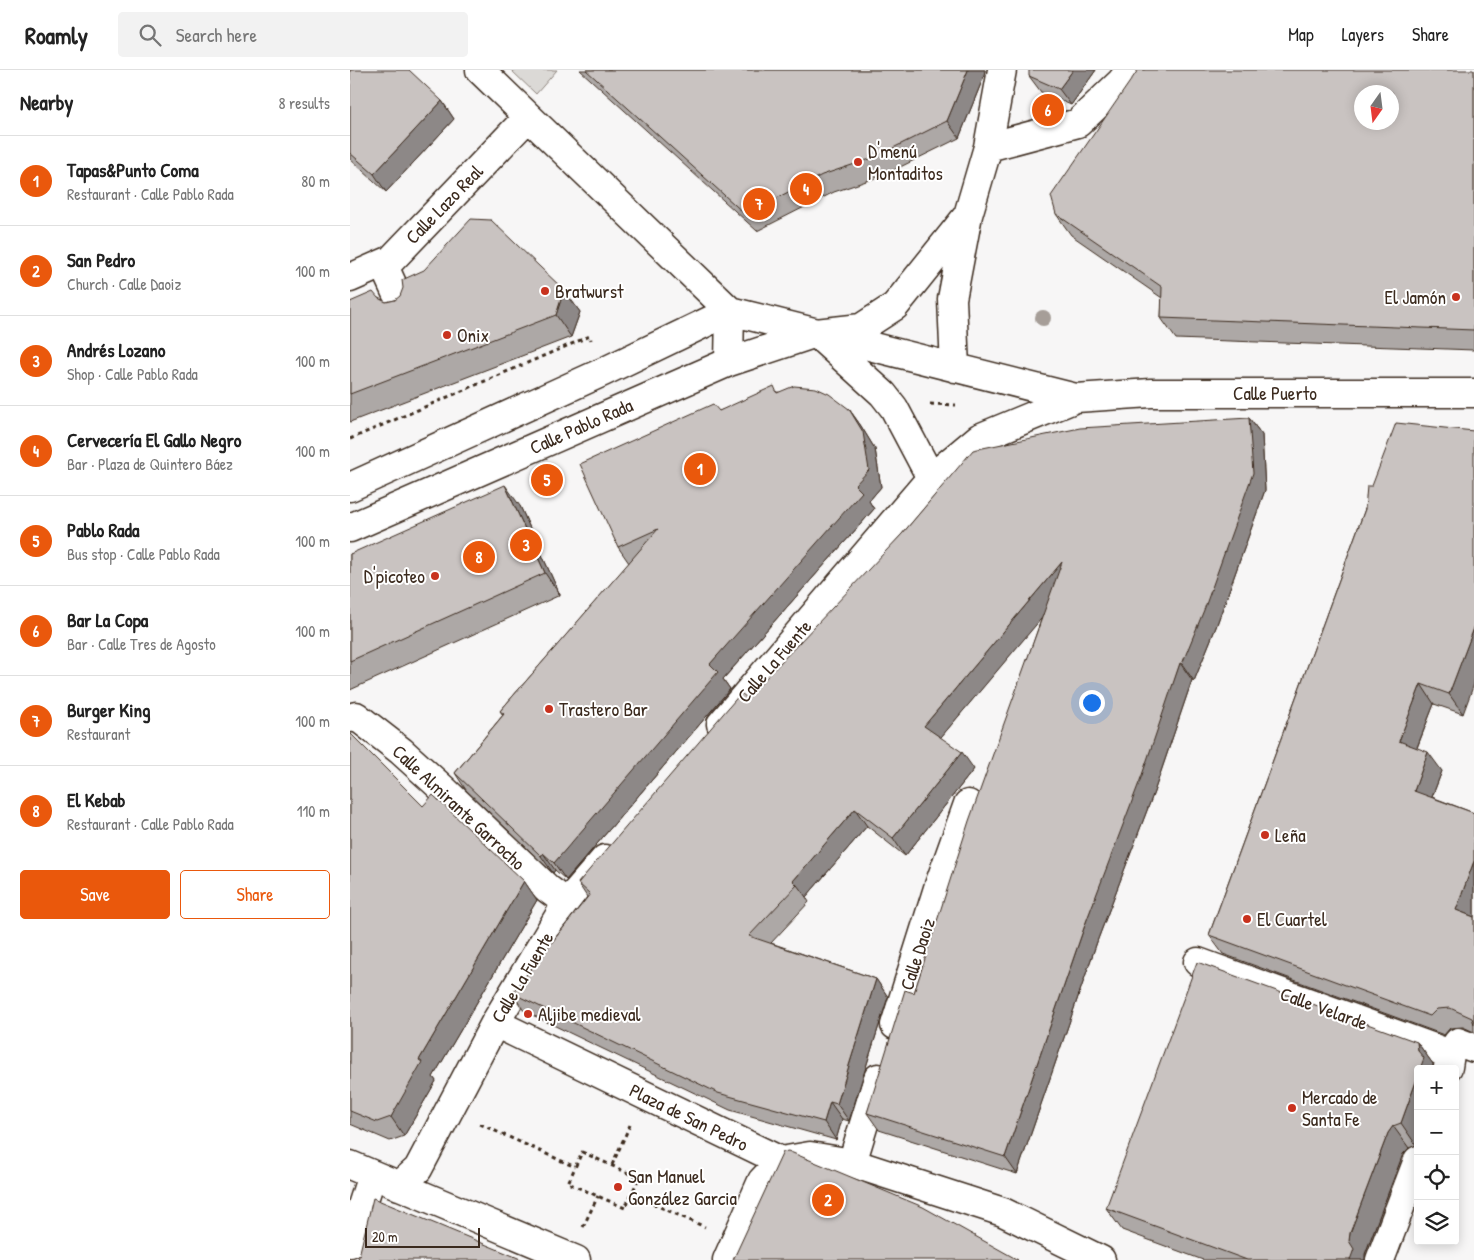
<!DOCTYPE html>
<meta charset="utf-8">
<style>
body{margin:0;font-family:"Patrick Hand",sans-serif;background:#f2f2f2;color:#222}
.controls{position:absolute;right:15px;bottom:15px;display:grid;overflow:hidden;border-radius:5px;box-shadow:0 2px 12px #0003}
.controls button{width:45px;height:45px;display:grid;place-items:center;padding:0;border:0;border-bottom:1px solid #e0e0e0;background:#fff;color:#222;font:25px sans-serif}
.compass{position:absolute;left:1004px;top:15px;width:45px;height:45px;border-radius:50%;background:#fff;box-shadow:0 2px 12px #0003;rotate:194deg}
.scale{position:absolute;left:15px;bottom:12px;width:115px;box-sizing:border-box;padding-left:5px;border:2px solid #3b2a1e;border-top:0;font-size:14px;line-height:18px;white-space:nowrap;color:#3b2a1e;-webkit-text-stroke:4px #fff;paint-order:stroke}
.you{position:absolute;left:741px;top:632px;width:18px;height:18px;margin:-12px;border:4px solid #fff;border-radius:50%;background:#1a73e8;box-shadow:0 0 0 8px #1a73e833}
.badge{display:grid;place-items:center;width:32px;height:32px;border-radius:50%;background:#ea580c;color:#fff;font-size:16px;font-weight:700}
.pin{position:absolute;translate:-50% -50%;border:2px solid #fff;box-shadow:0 1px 5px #0006}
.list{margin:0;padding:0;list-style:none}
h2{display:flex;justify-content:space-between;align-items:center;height:65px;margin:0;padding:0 20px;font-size:21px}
h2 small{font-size:16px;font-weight:400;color:#767676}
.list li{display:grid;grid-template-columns:32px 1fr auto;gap:15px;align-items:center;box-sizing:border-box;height:90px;padding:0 20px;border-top:1px solid #e0e0e0}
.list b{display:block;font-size:19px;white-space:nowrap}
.list p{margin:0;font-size:16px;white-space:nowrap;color:#767676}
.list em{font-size:16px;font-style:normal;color:#767676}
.actions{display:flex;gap:10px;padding:15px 20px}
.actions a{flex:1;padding:11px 0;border:1px solid #ea580c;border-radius:5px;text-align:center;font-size:18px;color:#ea580c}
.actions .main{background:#ea580c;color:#fff}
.icon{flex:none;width:28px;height:28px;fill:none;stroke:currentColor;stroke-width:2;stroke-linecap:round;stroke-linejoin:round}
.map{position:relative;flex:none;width:1124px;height:1190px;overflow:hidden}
header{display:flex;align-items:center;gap:30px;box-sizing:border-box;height:70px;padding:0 25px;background:#fff;border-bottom:1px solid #e0e0e0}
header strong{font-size:24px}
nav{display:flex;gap:28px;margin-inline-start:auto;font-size:18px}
.search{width:350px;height:45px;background:#f2f2f2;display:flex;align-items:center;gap:12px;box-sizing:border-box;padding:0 18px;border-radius:5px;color:#767676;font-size:19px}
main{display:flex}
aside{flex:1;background:#fff}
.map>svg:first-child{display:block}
</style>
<header>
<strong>Roamly</strong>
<div class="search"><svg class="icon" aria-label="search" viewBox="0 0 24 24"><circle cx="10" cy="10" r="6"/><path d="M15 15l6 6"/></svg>Search here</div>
<nav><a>Map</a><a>Layers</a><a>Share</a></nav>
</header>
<main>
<aside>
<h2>Nearby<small>8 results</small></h2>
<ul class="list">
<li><span class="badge">1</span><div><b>Tapas&amp;Punto Coma</b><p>Restaurant · Calle Pablo Rada</p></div><em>80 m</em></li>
<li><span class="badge">2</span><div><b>San Pedro</b><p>Church · Calle Daoiz</p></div><em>100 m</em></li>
<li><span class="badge">3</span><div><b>Andrés Lozano</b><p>Shop · Calle Pablo Rada</p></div><em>100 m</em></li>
<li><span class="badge">4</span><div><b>Cervecería El Gallo Negro</b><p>Bar · Plaza de Quintero Báez</p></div><em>100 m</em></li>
<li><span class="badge">5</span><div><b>Pablo Rada</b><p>Bus stop · Calle Pablo Rada</p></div><em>100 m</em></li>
<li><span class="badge">6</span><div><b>Bar La Copa</b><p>Bar · Calle Tres de Agosto</p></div><em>100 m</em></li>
<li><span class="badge">7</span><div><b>Burger King</b><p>Restaurant</p></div><em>100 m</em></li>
<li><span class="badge">8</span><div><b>El Kebab</b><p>Restaurant · Calle Pablo Rada</p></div><em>110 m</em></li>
</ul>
<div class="actions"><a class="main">Save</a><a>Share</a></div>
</aside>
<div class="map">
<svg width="1124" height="1190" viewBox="0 0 1124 1190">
<rect width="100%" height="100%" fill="#f7f6f6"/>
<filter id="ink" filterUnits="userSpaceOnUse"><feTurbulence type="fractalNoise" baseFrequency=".02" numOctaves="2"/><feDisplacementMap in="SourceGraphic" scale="10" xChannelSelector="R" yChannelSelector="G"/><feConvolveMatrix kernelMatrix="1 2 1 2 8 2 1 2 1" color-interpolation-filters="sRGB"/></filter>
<g filter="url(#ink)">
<!-- green -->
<path fill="#dbd9d6" stroke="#8b827a" d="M161 0H207L186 24Z"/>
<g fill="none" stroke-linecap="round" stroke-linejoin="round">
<!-- minor casing -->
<g stroke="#3b2a1e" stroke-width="31">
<path id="minor" d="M130 0 380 241 379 292
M638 77 728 53 771 12 780 0
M33 194 53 238
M0 208 41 190 178 47
M380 241 726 328 801 323H1124
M469 266 533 324 544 338 581 408
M605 298 602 229 618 145 638 77 652 0
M0 417 253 302 380 241
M0 458 379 292 466 263 511 258 545 236 618 145
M0 648 6 646 51 681 93 719 198 819 217 833
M371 654 581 408 629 368 726 328
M848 892 1100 984
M145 953 431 1091
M545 955 589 815 618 734
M1098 997 1100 984 1108 972 1124 978
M431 1091 460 1086 502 1093 653 1142 751 1190
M502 1093 528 1008
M0 1095 226 1190
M49 1116 68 1099 145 953 217 833 255 789
M0 1173 22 1105
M377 1190 412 1111 431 1091
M1030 1190 1068 1090"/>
</g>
<!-- path -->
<path stroke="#3b2a1e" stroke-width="3" stroke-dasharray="4 4" stroke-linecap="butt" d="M580 334 606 335
M0 369 240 266 241 270
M130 1054 225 1097
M232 1082 289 1108 275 1138 218 1113Z
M262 1095 280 1055
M281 1124 355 1157
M233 1157 248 1126"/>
<!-- minor -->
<use href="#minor" stroke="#fff" stroke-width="28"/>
</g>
<!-- trees -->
<circle fill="#a69e98" cx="693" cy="248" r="8"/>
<!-- wall -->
<path fill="#ada8a6" stroke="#3b2a1e" d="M0 0 92 31 104 49 36 122 0 89Z
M230 0H635L634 6 609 68 534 105 484 122 407 161Z
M746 0 721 35 691 22 679 6Z
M1124 0V280L826 269 811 248 812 228 721 165 706 144Z
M214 220 230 242 221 267 0 352V232L28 228 36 232 45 230Z
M428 322 499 339 511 356 525 379 531 417 519 431 524 439 373 609 380 619 216 810 205 800 203 803 116 720 105 703 153 645 150 641 279 493 268 477 369 341Z
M899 348 912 365 915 420 866 557 844 611 842 610 804 722 748 869 667 1104 529 1060 517 1043 564 923 692 547 590 668 624 699 555 786 517 756 456 827 459 832 421 873 526 909 538 927 499 1051 492 1049 486 1070 380 1040 174 941 162 923 237 827 228 813 397 628Z
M170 436 210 525 0 620V484Z
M1015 439 1113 644 1084 634 1067 678 1092 701 1082 727 1124 743V962L1113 957 1100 958 1094 965 873 884 859 865Z
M0 663 73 736 174 811 187 830 83 1007 86 1011 54 1066 40 1071 0 1054Z
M1067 972 1083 994 1066 1075 1059 1078 1053 1084 1015 1184V1190H853L772 1160 756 1138Z"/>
<!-- shaded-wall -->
<path fill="#8d8887" stroke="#3b2a1e" d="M618 0H635L634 6 609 68 597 51Z
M723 0H746L721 35 709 19Z
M92 31 104 49 36 122 24 104Z
M214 220 230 242 221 267 206 245Z
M499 339 511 356 525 379 531 417 519 431 524 439 373 609 380 619 216 810 204 793 360 594 505 415Z
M899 348 912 365 915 420 866 557 844 611 832 594Z
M155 415 170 436 210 525 195 503Z
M712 492 724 510 586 673 574 656Z
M1124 558V614L1113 644 1099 624Z
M830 593 842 610 804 722 748 869 667 1104 655 1087 736 852Z
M1071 614 1084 634 1062 690 1049 671Z
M612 682 624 699 555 786 543 768Z
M1078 682 1092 701 1077 740 1064 721Z
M505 739 517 756 456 827 447 815 443 811Z
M193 783 205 800 203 803 191 786Z
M1124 791V847L1106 840Z
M174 811 187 830 83 1007 86 1011 54 1066 41 1047 69 990Z
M526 909 538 927 499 1051 487 1034Z
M1067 972 1083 994V999H1070Z
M1068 1006V1070L1066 1075 1051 1053Z
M480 1032 492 1049 486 1070 474 1052Z
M1043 1056 1059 1078 1053 1084 1015 1184V1190H1000L999 1171 1000 1163 1038 1063Z"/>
<!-- building -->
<path fill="#c9c3c1" stroke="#3b2a1e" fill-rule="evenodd" d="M0 0H59L92 31 24 104 0 83Z
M236 0H618L597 51 523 88 472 105 395 144Z
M679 0H723L709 19 679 6Z
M788 0H1124V260L811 248 812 217 706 144 701 126ZM1012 22H1042V52H1012Z
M121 149 141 150 214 220 206 245 0 324V232L23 222 28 228 36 232 45 230 50 226 53 218 52 210 74 200Z
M424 316 427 323 444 316 466 318 479 324 499 339 513 362 519 400 505 415 512 422 360 594 368 602 204 793 193 783 191 786 105 703 154 644 150 641 308 459 268 477 230 394 363 334 369 341Z
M899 348 903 403 854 540 832 594 830 593 792 705 736 852 655 1087 517 1043 555 920 564 923 619 751 712 492 574 656 612 682 543 768 505 739 443 811 447 815 399 866 526 909 487 1034 480 1032 474 1052 368 1023 162 923 240 824 228 813 391 623 397 628 552 464 623 380 730 358Z
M1046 353 1124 361V558L1099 624 1071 614 1049 671 1078 682 1064 721 1124 743V791L1106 840 1124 847V954L1122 948 1100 938 1087 939 1080 946 859 865 1015 439 1017 416H1022Z
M155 415 195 503 0 591V484Z
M0 663 73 736 83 725 174 811 69 990 72 992 41 1047 27 1052 0 1041Z
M847 892 1067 972 1068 981 1074 988 1070 999H1068V1006L1051 1053 1043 1056 1038 1063 1000 1163 999 1171 1004 1179 1000 1190H897L756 1138Z
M438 1081 573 1137 668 1190H383L433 1082Z
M23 1128 173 1190H8Z"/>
</g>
<!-- markers -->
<g fill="#c8321e" stroke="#fff" stroke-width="2">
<circle cx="508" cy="92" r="5"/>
<circle cx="195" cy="221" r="5"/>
<circle cx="1106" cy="227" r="5"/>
<circle cx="97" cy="265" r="5"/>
<circle cx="85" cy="506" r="5"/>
<circle cx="199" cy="639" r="5"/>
<circle cx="915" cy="765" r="5"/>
<circle cx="897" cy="849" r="5"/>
<circle cx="178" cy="944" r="5"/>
<circle cx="942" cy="1038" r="5"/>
<circle cx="268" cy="1117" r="5"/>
</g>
<g text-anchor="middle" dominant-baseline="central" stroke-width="4" stroke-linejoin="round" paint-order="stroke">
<!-- poi labels -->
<g font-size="19" fill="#3b2a1e" stroke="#fff" text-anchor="start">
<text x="518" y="81">D'menú<tspan x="518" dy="22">Montaditos</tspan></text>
<text x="205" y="221">Bratwurst</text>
<text x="1096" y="227" text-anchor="end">El Jamón</text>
<text x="107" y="265">Onix</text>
<text x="75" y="506" text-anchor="end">D'picoteo</text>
<text x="209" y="639">Trastero Bar</text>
<text x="925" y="765">Leña</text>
<text x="907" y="849">El Cuartel</text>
<text x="188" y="944">Aljibe medieval</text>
<text x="952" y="1027">Mercado de<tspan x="952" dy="22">Santa Fe</tspan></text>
<text x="278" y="1106">San Manuel<tspan x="278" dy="22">González Garcia</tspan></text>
</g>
<!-- street labels -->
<g font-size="19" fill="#3b2a1e" stroke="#fff">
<text transform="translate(94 134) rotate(-46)">Calle Lazo Real</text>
<text x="925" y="323">Calle Puerto</text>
<text transform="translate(231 356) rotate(-24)">Calle Pablo Rada</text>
<text transform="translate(424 591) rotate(-49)">Calle La Fuente</text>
<text transform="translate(109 737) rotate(43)">Calle Almirante Garrocho</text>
<text transform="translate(567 884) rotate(-72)">Calle Daoiz</text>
<text transform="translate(172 907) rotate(-59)">Calle La Fuente</text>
<text transform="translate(974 938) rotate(20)">Calle Velarde</text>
<text transform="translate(339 1047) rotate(26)">Plaza de San Pedro</text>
</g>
</g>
</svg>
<div class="controls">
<button>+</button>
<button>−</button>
<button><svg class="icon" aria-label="locate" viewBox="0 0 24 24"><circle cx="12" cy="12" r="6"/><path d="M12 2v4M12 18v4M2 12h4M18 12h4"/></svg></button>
<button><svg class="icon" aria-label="layers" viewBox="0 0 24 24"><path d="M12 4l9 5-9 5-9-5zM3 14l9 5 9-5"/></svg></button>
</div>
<svg class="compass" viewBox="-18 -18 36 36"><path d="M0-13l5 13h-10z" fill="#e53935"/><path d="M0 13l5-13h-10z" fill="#767676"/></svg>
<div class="scale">20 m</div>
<div class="you"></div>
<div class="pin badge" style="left:350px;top:399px">1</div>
<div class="pin badge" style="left:478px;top:1130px">2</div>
<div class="pin badge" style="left:176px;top:475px">3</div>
<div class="pin badge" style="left:456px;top:119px">4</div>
<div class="pin badge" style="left:197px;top:410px">5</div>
<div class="pin badge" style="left:698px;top:40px">6</div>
<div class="pin badge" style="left:409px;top:134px">7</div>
<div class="pin badge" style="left:129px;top:487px">8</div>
</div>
</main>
